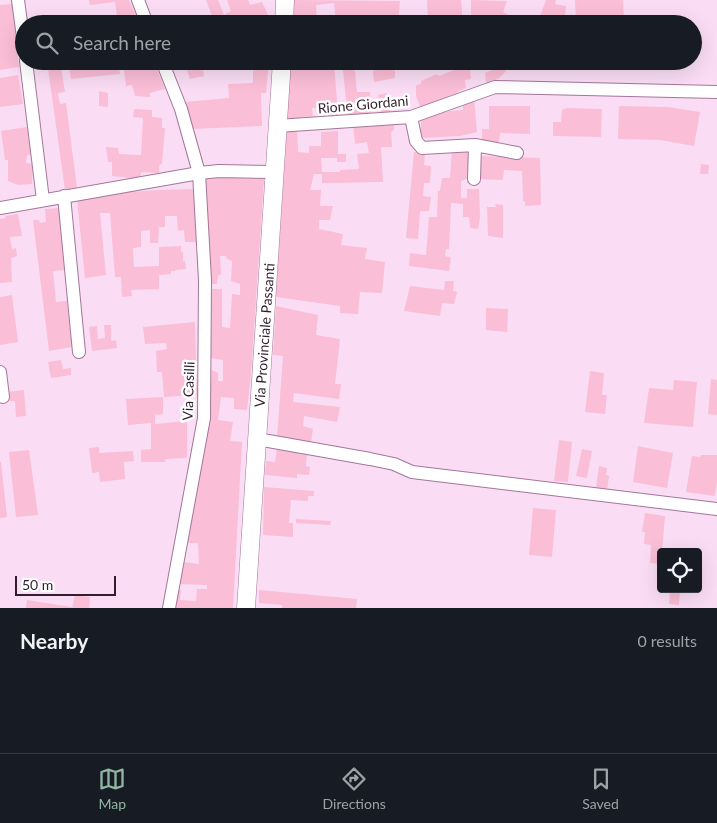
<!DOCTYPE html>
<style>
body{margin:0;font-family:Lato,sans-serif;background:#242831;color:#f1f3f6}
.controls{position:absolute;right:15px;bottom:15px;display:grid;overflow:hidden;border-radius:5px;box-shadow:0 5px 20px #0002}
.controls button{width:45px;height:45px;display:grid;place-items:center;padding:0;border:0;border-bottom:1px solid #363941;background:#171b24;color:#f1f3f6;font:25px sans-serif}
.scale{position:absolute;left:15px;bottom:12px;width:101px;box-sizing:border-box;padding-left:5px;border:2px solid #301e2d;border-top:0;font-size:14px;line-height:18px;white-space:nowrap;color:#301e2d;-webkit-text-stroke:4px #fff;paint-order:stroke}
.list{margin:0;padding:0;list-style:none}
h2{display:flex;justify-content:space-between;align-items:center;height:65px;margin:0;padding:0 20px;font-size:21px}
h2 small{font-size:16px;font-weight:400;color:#9ea1a6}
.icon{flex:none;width:28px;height:28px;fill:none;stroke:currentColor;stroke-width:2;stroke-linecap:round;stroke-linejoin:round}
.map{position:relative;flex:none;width:717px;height:608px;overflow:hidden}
.search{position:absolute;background:#171b24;box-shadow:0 5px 20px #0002;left:15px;right:15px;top:15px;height:55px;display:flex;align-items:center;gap:12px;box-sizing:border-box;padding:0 18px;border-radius:28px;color:#9ea1a6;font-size:19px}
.sheet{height:145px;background:#171b24}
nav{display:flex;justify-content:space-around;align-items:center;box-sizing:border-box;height:70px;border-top:1px solid #363941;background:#171b24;font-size:14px;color:#9ea1a6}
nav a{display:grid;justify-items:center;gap:2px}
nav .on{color:#93b6a2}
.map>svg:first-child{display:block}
</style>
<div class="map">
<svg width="717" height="608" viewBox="0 0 717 608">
<rect width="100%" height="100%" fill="#faddf5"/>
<!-- building -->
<path fill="#fabed7" d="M89 0H129L139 24H118L115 2 90 5Z
M206 0H218L224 15 231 11 227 0H248L250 5 262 2 270 19V24H215Z
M294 0 400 1 398 24H383V21L363 20 362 24H336L334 3 316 5 317 24H293Z
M427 0H461L463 24H428Z
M471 0 507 1 503 12 523 22V24H475V19H471Z
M546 0H556L555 4 566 6 564 24H537Z
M575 0H623L624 24H576Z
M12 4 19 67 0 70V5Z
M107 16 108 24H67V20Z
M47 61H60L65 92 58 93 60 104 66 103 77 188 65 190Z
M68 61H118L120 74 71 79Z
M123 61H154L165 89 150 93V97L135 96 132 85 126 86Z
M216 61H245V62L216 65Z
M253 61H269L266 93H261L262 126 191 129 185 102 229 98 228 84 253 83Z
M290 61H334L338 116 326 117V103H322V108H312L313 116 286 119Z
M342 61H354L357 92H370L371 115 348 118Z
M372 61H389V68L395 67V78L374 82Z
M453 61H462V64L469 63 471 79 465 80 466 88 459 91 446 101 421 109 416 96V85L421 84V81L437 74 439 76 454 70Z
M202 63 204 76 190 79 186 67Z
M504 64 507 70 498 79 486 83 485 73Z
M18 75 23 104 0 107V78Z
M99 91 108 93V107L99 106Z
M387 93 391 115 381 116 378 95Z
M474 97 477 132 460 136 421 138V119L450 111 463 110V99Z
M489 106H530V134L500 133 499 143 482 142V129H489Z
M619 106 668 107 700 112 694 146 660 140 618 139Z
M567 108 602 109 601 137 553 136V122H561L562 110Z
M134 109 152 110V117L162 118V128H165L162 164 159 165V173L141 172 140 179 112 176V162H108L106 147 118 148 119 154 141 155 143 118 133 117Z
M366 122 367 127 394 123V130L391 132 392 147H381L383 182 322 183V174H314L310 190H321L320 206H333L330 220H319V229L343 234 341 245 367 248 365 259 385 262 382 293 360 292 358 314 340 313V306L276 297 287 128 297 127 298 152 309 153V146H321V132L338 131V154H346V162H337V158H321L322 172H340V170L359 169 357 154 369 153 367 142 355 144 353 124Z
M27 127 31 155H27L26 163 33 164 32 184 18 185 8 181V160H5L1 131Z
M452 148 471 149 469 178 461 181V198H467V189H479L480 217 478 229 470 228 469 217H463V204L451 203 449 249H446L445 256 451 258 449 271 409 266 410 253 426 255 429 217H437L438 191H440L442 178H450Z
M414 152 425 153 424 165 431 166 430 183H424L423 196 431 197 429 211H420L418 239 406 238Z
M479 156 540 158 541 205 525 206V201H523L522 171 504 170 503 180 478 179Z
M701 164 709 165 708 174H700Z
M204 177 264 179 251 374 247 410 234 409V398L221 397 218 420 233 422 230 441 242 442 233 608H174L176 590H181L180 600 196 601 197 589H207V585L178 584 183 562 199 564 198 543H185L206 441 212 370 218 373V381H223V360L211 358 209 289H222V327L230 328 232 294 240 295V284L231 281 232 261 227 259 226 256H220L221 274 218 276 217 284H209Z
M195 189 199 242H185L184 230 178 231 177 216H165V227H159L158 243H150V230L141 231V247L133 248 134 267 159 266V247L181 246V252H183V261H185L186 269 175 270V271H171V274L159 275V289L131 290 132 296 122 297 121 277H115L110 213H100L106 275 85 278 77 199 103 194 158 190Z
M495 204 503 205V238L488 236 487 207H496Z
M60 208 67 270 53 271 56 302 67 301 72 347 49 351 33 220H39L40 223 46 222 45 209Z
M18 214 22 236 10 237 12 249 16 248 17 256 11 258 12 282 0 283V219L6 218 5 216Z
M445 281H454L453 291 457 292 454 304 442 303 440 316 404 311 410 286 444 290Z
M12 295 18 342 0 345V297Z
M276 306 318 315 316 335 340 339 335 384H341L339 399 294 393 293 402 340 407 337 422 304 416 303 426 313 429 311 442 277 437 283 356 273 355Z
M486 308 508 309 507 332 486 330Z
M195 322 197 395 164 397 162 372H157L156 351 167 349 166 343 145 344 143 327Z
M104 325H111V341L116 340 117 348 92 351 89 327 97 326 98 339 105 338Z
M61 360 63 369 71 368V375L51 378 48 362Z
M590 371 604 373 602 395H607L605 414 585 412Z
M711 379 717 380V415L708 414Z
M674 380 697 382 693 427 644 423 649 388 673 390Z
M24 390 26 416 16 417 15 401H7V392Z
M163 397V414L155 415V424L187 421V458L166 459 165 462H141V450L151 449V423L128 425 126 399Z
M559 440 572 442 568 482 554 481Z
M638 446 673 453 667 488 633 482Z
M99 447V453L133 451 134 461 124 462 125 479 100 482 99 472 92 473 89 448Z
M277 448 307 453 306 466 310 467 309 475 297 474V478L265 475 266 461 275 462Z
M582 449 592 451 587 478 576 476Z
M29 450 38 515 16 517 9 452Z
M701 455H717V481L715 496 686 492 692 456 700 457Z
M0 462H1L7 517 0 518Z
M599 466 607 468 606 475 609 476 607 490 596 488Z
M264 487 314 491V496H308V501L291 500 289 523H293V537L263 535Z
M533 508 556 510 552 557 529 555Z
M645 513 665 516 661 564 650 563 651 545 644 544 645 532H642Z
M296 519 331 521 330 525 296 523Z
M670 589H680L679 605 669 604Z
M259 590 357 599 356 608H282V605L259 603Z
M75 595 90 597 89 608H72Z
M27 600 72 607V608H26Z"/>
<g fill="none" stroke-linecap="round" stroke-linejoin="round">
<!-- minor casing -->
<g stroke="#a2769b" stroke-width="14">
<path id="minor" d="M18 0 24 45
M138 0 147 24
M26 61 43 200
M162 61 181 109 199 173 205 280 204 418 169 608
M411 117 416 141 422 148 475 145 474 179
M277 126 411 117 495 87 717 92
M475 145 517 153
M64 196 79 352
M0 208 199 173 219 171 274 172
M0 372 3 397
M257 439 370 459 394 464 412 472 717 509"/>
</g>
<!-- secondary casing -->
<g stroke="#a2769b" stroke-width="19">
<path id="secondary" d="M284 24 285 0
M246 608 282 61"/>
</g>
<!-- minor -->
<use href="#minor" stroke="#fff" stroke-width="12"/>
<!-- secondary -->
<use href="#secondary" stroke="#fff" stroke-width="18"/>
</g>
<g text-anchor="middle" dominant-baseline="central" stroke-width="5" stroke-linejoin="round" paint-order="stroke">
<!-- street labels -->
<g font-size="14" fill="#301e2d" stroke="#fff">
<text transform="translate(363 104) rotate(-5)">Rione Giordani</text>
<text transform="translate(264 335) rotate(-86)">Via Provinciale Passanti</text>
<text transform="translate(188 391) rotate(-88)">Via Casilli</text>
</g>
</g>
</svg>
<div class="controls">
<button><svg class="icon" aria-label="locate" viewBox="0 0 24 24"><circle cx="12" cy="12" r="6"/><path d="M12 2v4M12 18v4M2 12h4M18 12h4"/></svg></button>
</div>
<div class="scale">50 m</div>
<div class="search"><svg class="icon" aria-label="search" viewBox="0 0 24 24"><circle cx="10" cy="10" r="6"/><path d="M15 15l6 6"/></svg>Search here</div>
</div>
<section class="sheet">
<h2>Nearby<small>0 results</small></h2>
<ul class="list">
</ul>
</section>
<nav>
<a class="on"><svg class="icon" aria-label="map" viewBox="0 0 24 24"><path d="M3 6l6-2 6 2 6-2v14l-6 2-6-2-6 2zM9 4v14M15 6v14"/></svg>Map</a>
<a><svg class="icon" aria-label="directions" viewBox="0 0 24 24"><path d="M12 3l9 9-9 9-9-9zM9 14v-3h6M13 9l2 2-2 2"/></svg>Directions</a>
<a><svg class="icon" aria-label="saved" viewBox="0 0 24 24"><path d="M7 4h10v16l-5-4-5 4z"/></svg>Saved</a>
</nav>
